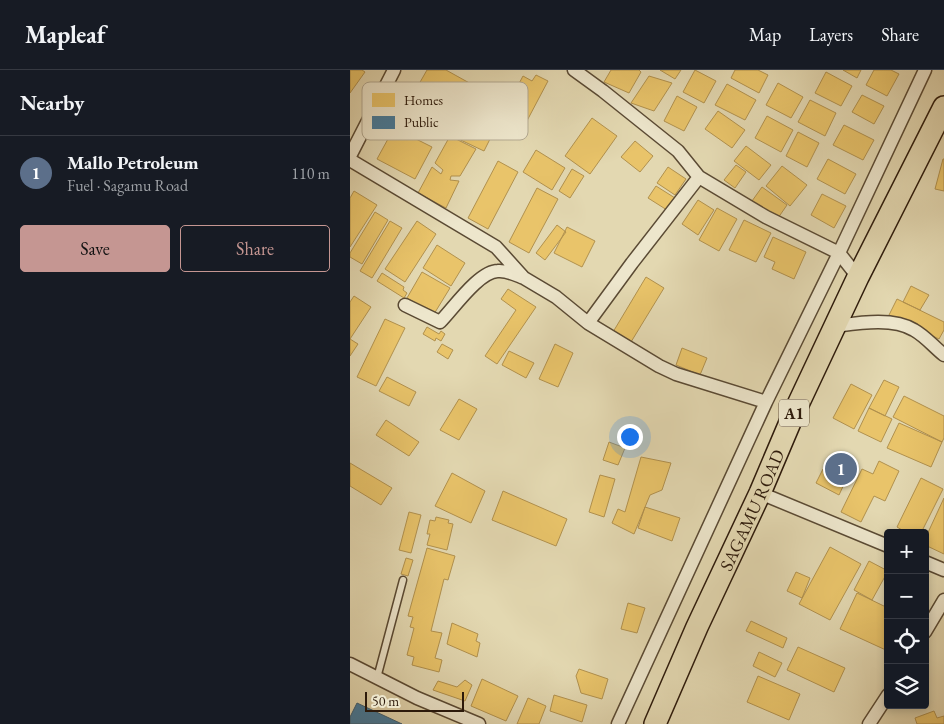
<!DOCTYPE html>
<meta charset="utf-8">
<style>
body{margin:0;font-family:"EB Garamond",serif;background:#20242c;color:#f1f3f6}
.controls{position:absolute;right:15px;bottom:15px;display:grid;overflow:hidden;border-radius:5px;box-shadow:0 2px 8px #0003}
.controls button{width:45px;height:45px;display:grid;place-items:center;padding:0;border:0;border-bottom:1px solid #363941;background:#171b24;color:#f1f3f6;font:25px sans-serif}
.scale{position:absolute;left:15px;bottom:12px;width:99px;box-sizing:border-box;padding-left:5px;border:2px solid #2d1a0b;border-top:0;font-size:14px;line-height:18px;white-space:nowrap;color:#2d1a0b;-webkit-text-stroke:4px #ede6cc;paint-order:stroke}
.you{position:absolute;left:279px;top:366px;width:18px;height:18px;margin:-12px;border:4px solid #fff;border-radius:50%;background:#1a73e8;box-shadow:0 0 0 8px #1a73e833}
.badge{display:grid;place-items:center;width:32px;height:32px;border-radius:50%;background:#c59692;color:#fff;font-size:16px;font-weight:700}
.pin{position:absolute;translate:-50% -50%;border:2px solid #fff;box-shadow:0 1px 5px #0006}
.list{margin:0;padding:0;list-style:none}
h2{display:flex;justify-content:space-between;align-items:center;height:65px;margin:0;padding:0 20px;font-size:21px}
h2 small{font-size:16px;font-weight:400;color:#9ea1a6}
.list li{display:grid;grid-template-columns:32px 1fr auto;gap:15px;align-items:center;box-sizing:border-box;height:75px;padding:0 20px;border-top:1px solid #363941}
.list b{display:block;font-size:19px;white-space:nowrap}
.list p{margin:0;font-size:16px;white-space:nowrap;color:#9ea1a6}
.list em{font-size:16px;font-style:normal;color:#9ea1a6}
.actions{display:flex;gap:10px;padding:15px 20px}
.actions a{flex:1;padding:11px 0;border:1px solid #c59692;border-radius:5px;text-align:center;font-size:18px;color:#c59692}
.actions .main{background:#c59692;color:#111}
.icon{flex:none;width:28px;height:28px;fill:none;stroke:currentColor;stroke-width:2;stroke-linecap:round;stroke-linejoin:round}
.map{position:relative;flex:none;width:594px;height:654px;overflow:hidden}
header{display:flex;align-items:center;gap:30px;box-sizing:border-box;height:70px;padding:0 25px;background:#171b24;border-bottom:1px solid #363941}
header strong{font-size:24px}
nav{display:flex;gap:28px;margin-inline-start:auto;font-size:18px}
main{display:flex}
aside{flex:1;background:#171b24}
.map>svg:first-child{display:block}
</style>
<header>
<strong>Mapleaf</strong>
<nav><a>Map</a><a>Layers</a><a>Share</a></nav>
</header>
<main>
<aside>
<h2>Nearby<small></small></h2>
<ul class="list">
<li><span class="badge" style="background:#5c6f8a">1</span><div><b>Mallo Petroleum</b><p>Fuel · Sagamu Road</p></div><em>110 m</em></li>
</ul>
<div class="actions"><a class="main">Save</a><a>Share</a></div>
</aside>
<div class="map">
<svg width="594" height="654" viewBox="0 0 594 654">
<rect width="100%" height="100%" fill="#e3d8b1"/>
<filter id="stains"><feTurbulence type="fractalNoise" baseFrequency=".004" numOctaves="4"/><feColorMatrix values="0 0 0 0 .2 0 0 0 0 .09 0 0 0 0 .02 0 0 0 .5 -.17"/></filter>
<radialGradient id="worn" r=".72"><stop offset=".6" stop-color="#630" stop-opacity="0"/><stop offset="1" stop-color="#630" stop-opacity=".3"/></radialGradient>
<!-- homes -->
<path fill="#e9c46a" stroke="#b1914e" d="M0 0H12L15 2 0 23Z
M77 0H96L123 15 110 37 69 14Z
M261 0H289L291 2 279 23 254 12Z
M310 0H331L325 9Z
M345 0 366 11 354 33 333 22Z
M385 0H408L418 5 409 23 381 8Z
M493 0H511L507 8Z
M524 0H541L549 4 537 26 516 15Z
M476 2 502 16 491 36 465 23Z
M186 5 198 11 170 64 148 53 173 6 182 11Z
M299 6 322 13 304 41 281 33Z
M428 13 453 27 441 48 416 35Z
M377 14 406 30 395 50 365 35Z
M512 25 534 36 524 54 502 42Z
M327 26 347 37 334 61 314 51Z
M460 30 486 43 475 66 448 52Z
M368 41 395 60 382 78 355 59Z
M110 46 143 63 134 81 100 65Z
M417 46 443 60 431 82 405 68Z
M242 48 267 66 240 104 215 86Z
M494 55 524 70 513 90 483 75Z
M44 58 82 77 65 109 27 89Z
M448 62 469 73 457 97 436 86Z
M100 66 126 79 110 106H101L100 110 109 111 96 138 68 123 82 97 91 104 93 100 85 93Z
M285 71 303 86 290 102 271 87Z
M396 76 421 95 409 110 384 91Z
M186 80 215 98 202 120 173 102Z
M478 89 506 104 495 124 467 109Z
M593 89H594V121L585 119Z
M148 91 168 102 138 159 118 148Z
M386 95 396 102 385 118 374 110Z
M432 96 457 115 440 136 416 116Z
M318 97 336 109 325 125 307 113Z
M222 99 234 106 220 128 209 121Z
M306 116 325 128 317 140 298 128Z
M412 117 437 135 428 148 402 131Z
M187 118 208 129 179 183 159 172Z
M4 121 27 135 0 177V128Z
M472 124 496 136 484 158 461 145Z
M348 130 364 140 348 165 332 154Z
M367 138 387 149 369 181 349 170Z
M25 142 38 150 12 194 0 187V183Z
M394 150 421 163 406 192 379 180Z
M40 151 52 158 22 208 10 201Z
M67 151 86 164 55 212 35 199Z
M207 155 216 162 195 190 186 183Z
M217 157 245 171 232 197 204 183Z
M423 167 456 182 444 209 422 199 425 192 414 187Z
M87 175 115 193 101 216 73 198Z
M72 202 100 218 84 244 57 228Z
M32 203 54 217 53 220 57 223 54 228 27 211Z
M296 207 314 218 281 272 263 262Z
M561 216 579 225 570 240 553 232Z
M158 219 186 237 147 294 135 286 166 240 151 229Z
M4 226 21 237 0 269 8 274 0 286V232Z
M547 229 594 252V260L589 269 539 245Z
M35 249 55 258 26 316 7 307Z
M77 257 89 264 91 261 95 264 91 271 86 268 85 271 73 264Z
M92 274 103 280 98 289 87 282Z
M205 274 223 283 208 317 189 309Z
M332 278 357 288 350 305 326 295Z
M159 281 184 293 176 308 152 295Z
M37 307 66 322 59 336 29 321Z
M534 310 549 317 535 346 519 338Z
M501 314 522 325 504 359 483 348Z
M554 326 594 346V368L592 372 543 347Z
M109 329 127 339 109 370 90 360Z
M519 338 542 349 531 372 508 361Z
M36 350 69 372 59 386 26 365Z
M549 353 592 372 581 397 537 378Z
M259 372 275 378 268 395 253 390Z
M291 387 321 393 312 420 300 425 284 464 262 453 268 439 275 442Z
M529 391 549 401 535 431 524 426 511 452 491 442 512 399 523 404Z
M0 393 42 418 31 435 0 416Z
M473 399 496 410 489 425 466 413Z
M102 403 135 421 121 453 85 436Z
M250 405 265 409 254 447 239 442Z
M571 408 593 419 571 463H557L547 457Z
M153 421 217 449 206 476 142 450Z
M594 428V484L575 475V469Z
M295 437 330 448 322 471 288 458Z
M59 442 71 445 61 483 49 480Z
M86 447 99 450 98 453 103 454 97 480 77 475 80 464H77L80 450 85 451Z
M480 477 511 494 480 550 449 534Z
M77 478 105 486 98 510 94 509 81 561 92 563 85 588 92 590 89 602 62 595 64 587 57 585 64 558 60 557 63 547 58 546Z
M56 488 63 490 58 506 51 504Z
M519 491 538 501 522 530 504 520Z
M446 502 460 508 452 528 437 521Z
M507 523 538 538V581L490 559Z
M278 533 295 538 287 563 271 559Z
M401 551 437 568 433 578 396 561Z
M102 553 128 564 126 571 130 573 127 587 97 574Z
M448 577 495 598 484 622 437 600Z
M409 582 432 593 425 607 403 596Z
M229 599 258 609 252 629 231 623 226 606Z
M408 606 450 624 439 650 397 632Z
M132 609 168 626 156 651 121 636Z
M115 610 122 615 115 631 83 620 88 611 107 617Z
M204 625 237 635 232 652 200 641Z
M178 628 196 636 189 654H167Z
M584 641 587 648 594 646V654H567L565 648Z"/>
<!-- public -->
<path fill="#457b9d" stroke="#3e5e71" d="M7 633 52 654H0V647Z"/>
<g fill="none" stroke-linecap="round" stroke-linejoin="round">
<!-- lane casing -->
<g stroke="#5a4a34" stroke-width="9">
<path id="lane" d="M27 608 53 510"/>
</g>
<!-- street casing -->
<g stroke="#5a4a34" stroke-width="15">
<path id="street" d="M224 0 253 21 328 81 349 107 416 147 489 183 508 207
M0 86 44 0
M0 90 146 177 174 208 206 227 238 253 309 296 326 304 416 332
M55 235 90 252C103 239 129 201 148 201 156 200 166 205 174 208
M238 253 282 193 349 107
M485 256C508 253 543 247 564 260 575 266 584 277 594 285
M410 423 538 476
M575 492 594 500
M575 562 594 530
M0 594 67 628 129 654
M268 654 416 332 489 183 575 0
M519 654 538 625"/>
</g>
<!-- highway casing -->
<g stroke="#2d1a0b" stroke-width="24">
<g id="highway">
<path id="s1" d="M305 654 347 557 410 423 444 343 508 207 594 37"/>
</g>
</g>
<!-- lane -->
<use href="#lane" stroke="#ede6cc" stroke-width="6"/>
<!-- street -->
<use href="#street" stroke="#ede6cc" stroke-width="12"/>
<!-- highway -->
<use href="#highway" stroke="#e3d8b1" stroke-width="21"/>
</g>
<g text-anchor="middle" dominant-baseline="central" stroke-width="5" stroke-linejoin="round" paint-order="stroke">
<!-- shield labels -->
<rect fill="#ede6cc" stroke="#675745" stroke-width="1" x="429" y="329.5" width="30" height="27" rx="4"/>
<g font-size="16" font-weight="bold" fill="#2d1a0b">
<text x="444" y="343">A1</text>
</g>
<!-- street labels -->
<g font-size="18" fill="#2d1a0b" stroke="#ede6cc">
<text stroke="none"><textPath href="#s1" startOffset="235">SAGAMU ROAD</textPath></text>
</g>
</g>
<!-- legend -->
<rect x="12" y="12" width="166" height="58" rx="8" fill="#ede6cc" stroke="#b3a992" stroke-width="1"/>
<rect x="22" y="23" width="23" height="14" fill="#e9c46a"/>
<rect x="22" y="46" width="23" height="13" fill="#457b9d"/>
<g font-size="14" fill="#2d1a0b">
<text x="54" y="35">Homes</text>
<text x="54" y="57">Public</text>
</g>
<rect width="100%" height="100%" filter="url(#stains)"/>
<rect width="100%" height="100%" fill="url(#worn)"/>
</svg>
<div class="controls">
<button>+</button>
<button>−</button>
<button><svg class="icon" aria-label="locate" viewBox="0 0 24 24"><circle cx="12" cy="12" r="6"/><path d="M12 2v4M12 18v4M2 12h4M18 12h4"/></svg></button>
<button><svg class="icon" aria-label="layers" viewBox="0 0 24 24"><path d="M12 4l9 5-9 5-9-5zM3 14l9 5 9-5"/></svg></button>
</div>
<div class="scale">50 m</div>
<div class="you"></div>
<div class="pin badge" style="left:491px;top:399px;background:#5c6f8a">1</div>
</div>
</main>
